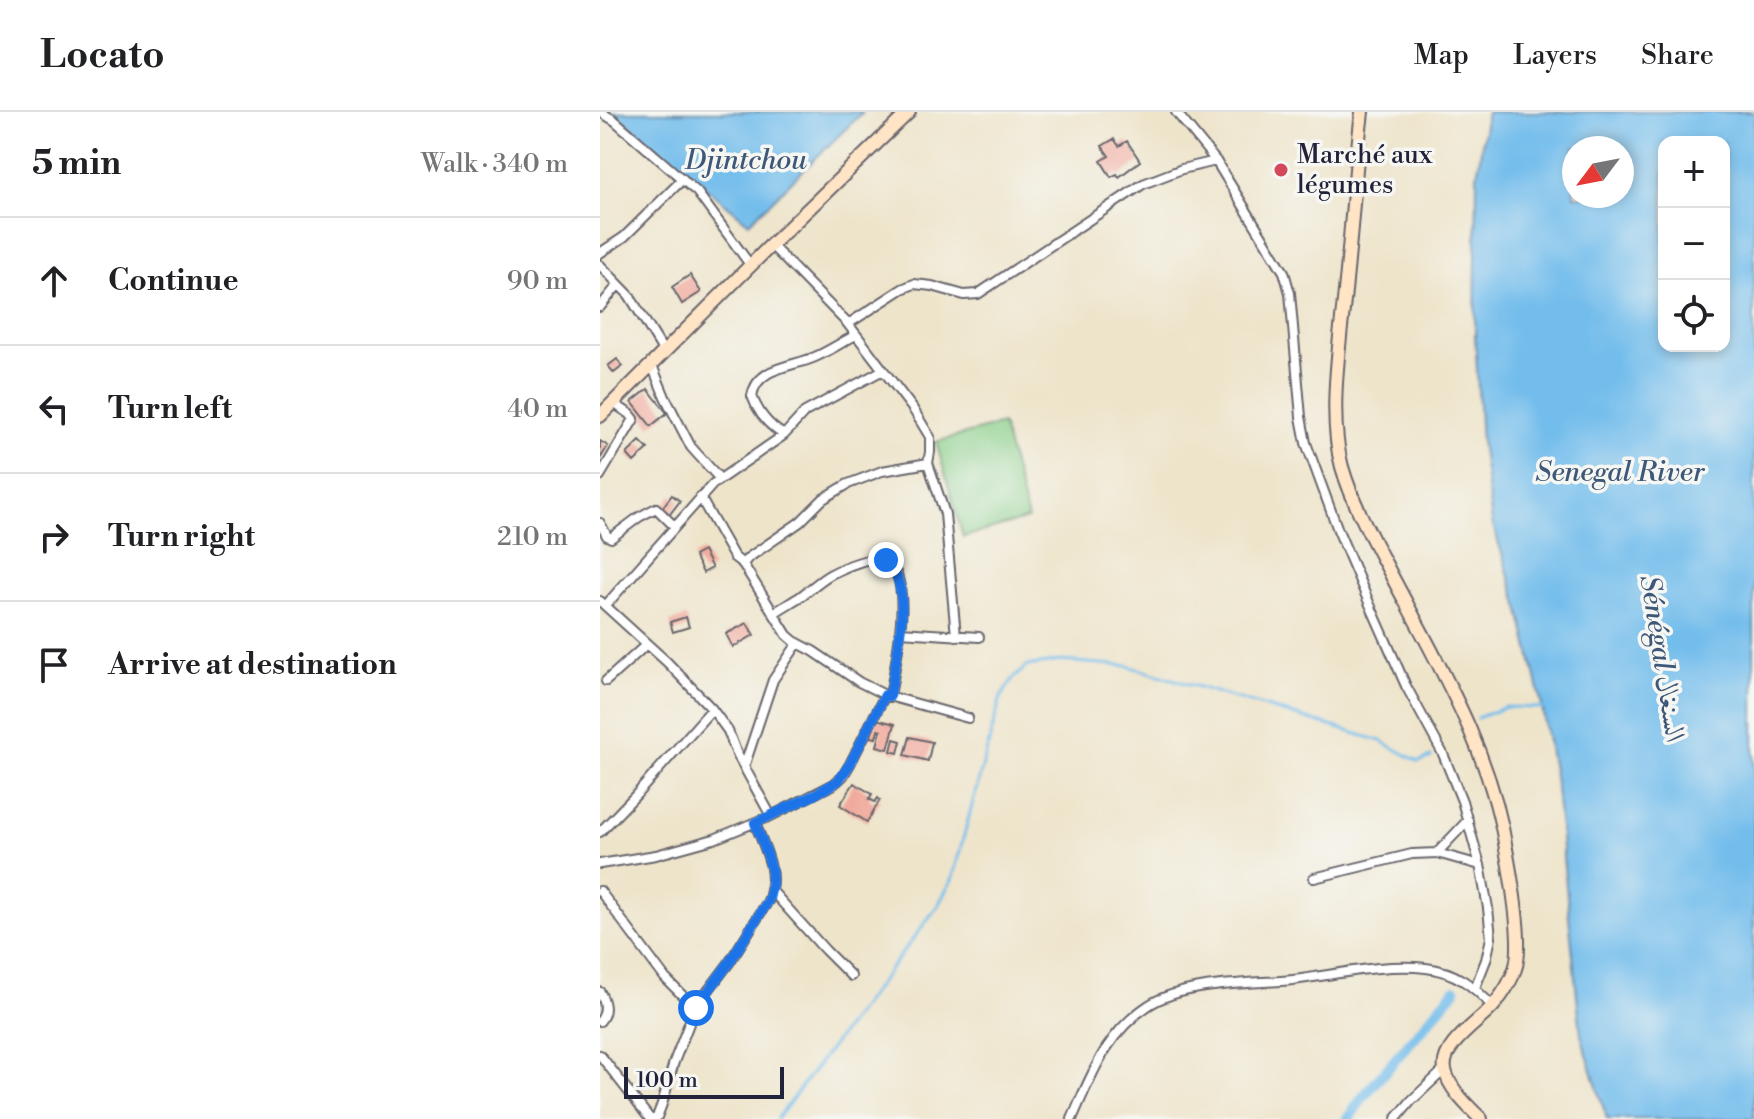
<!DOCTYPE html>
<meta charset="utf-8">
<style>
body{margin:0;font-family:"Libre Bodoni",Amiri,serif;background:#f2f2f2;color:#202124}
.controls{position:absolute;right:24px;top:24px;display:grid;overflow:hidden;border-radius:16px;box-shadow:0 4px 12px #0003}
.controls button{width:72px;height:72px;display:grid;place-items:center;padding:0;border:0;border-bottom:2px solid #e0e0e0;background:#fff;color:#202124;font:40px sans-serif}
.compass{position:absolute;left:962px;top:24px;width:72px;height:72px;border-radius:50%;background:#fff;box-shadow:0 4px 12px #0003;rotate:238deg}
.scale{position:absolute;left:24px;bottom:20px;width:160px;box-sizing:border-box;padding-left:8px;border:4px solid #22223b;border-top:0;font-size:22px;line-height:28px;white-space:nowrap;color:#22223b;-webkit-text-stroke:6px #f6f6f2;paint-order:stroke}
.stop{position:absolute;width:24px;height:24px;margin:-18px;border:6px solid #1a73e8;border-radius:50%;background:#fff}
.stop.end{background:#1a73e8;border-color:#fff;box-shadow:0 2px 8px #0008}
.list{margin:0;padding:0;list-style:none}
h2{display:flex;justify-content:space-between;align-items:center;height:104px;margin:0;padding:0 32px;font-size:34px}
h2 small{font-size:26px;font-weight:400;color:#757577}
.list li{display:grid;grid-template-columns:52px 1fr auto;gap:24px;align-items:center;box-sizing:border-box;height:128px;padding:0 32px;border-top:2px solid #e0e0e0}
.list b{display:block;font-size:30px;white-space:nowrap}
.list em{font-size:26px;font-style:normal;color:#757577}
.icon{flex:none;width:44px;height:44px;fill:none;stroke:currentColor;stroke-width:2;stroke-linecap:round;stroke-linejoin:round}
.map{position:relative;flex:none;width:1154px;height:1007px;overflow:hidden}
header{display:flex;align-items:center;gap:48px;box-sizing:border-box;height:112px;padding:0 40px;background:#fff;border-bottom:2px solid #e0e0e0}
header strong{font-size:38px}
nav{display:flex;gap:44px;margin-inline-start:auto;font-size:28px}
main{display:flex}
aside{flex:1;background:#fff}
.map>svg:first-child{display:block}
</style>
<header>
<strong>Locato</strong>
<nav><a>Map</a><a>Layers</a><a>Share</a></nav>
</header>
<main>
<aside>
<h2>5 min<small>Walk · 340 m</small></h2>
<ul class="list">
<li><svg class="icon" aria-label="ahead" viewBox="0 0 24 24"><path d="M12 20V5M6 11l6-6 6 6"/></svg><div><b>Continue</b></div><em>90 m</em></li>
<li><svg class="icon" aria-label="left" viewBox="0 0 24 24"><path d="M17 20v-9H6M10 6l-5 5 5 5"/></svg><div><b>Turn left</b></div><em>40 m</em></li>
<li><svg class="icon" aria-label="right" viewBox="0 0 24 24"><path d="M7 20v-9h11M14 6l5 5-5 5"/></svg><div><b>Turn right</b></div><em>210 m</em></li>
<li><svg class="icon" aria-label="arrive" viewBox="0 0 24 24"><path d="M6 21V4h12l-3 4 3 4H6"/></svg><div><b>Arrive at destination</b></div></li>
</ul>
</aside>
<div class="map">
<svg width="1154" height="1007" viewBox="0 0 1154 1007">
<rect width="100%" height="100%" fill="#f6f6f2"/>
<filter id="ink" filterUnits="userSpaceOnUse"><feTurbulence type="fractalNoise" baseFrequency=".0125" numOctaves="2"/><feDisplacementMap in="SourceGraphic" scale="16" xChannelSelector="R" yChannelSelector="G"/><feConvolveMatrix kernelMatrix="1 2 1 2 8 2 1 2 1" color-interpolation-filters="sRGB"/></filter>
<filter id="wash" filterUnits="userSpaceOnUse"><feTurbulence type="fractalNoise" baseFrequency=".006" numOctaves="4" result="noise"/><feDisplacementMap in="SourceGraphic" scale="32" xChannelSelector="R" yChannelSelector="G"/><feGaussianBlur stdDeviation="1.8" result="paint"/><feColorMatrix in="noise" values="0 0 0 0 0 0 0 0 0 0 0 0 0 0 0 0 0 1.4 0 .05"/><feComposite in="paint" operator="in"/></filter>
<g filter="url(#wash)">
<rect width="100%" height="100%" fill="#eee4ca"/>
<!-- green -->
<path fill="#89cf89" stroke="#567862" stroke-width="2" d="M402 312 428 407 363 425 336 330Z"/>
<!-- water -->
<path fill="#73bdec" stroke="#4a7094" stroke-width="2" fill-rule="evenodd" d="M13 0H263L149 111Z
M887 0H1154V1007H1007L981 923 956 676 940 583 919 495 892 410 881 330 875 223 877 64ZM1064 30H1124V234H1064ZM974 36H1022V84H974Z"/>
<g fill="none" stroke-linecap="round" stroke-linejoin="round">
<!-- stream -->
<path stroke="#73bdec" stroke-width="3" d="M877 606 906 595 943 596
M177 1007 337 795 352 768 401 585 413 567 427 554 461 549 528 554 781 629 819 650 831 645"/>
<!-- canal -->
<path stroke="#73bdec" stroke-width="11" d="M748 1007 763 985 855 878"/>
</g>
<g id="blocks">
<!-- building -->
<path fill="#f1a79a" d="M514 27 519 34 527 29 540 49 519 65 517 62 511 65 501 49 509 44 502 34Z
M90 163 101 180 82 192 72 175Z
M17 247 23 254 14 261 8 254Z
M48 277 67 301 51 314 32 290Z
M0 329 8 334 0 347Z
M40 329 48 337 34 350 27 342Z
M72 383 80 389 70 402 62 396Z
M103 439 112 456 103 461 94 444Z
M86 505 89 515 73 520 70 510Z
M147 511 154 523 133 535 126 522Z
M276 607 295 612 288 637 277 634 281 619 278 618 276 626 271 625Z
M310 625 332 630 328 649 305 643Z
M294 627 301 629 298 641 291 639Z
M254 671 272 682 269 687 275 690 278 686 280 688 267 710 240 693Z"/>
</g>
</g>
<g filter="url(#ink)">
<use href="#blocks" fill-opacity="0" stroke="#69666d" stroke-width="2"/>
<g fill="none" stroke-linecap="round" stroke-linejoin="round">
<!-- street casing -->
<g stroke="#69666d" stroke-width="12">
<path id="street" d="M0 0 14 8 97 80 151 154
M576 0 616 49 684 160 690 181 701 305 706 331 738 418 767 486 806 574 843 642 862 689 880 753 888 796 891 826 886 848 875 876
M171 133 248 212 313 297 330 325V340L328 351 345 402 356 524
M0 141 24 125 83 67
M0 153 29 183 64 240
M0 195 18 173
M248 212 302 177 314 172 332 174 364 183 378 182 543 72 582 57 616 49
M51 251 65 285 91 335 119 366
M184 323C169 314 158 301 152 284 157 254 193 255 215 245 229 239 242 230 256 223
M0 364 34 307 30 302 13 291
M100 385 134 445 143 452 187 523 194 529 213 539 259 570 285 583 368 606
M0 411 7 424 11 426 39 405 56 396 75 415
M143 452 148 446 200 410 223 387 248 372 282 359 328 351
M0 489 67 550 112 597 128 619 137 642 171 704
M6 493 113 372 184 323 205 300 283 258
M174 501C183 495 192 490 201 484 211 477 220 468 231 462 243 456 271 443 284 448 317 461 294 558 290 584
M300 520 379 525
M6 569 47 532
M144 655 173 568 198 531
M0 720 36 683 112 597
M837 741 868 708
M0 752 56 743 114 727 171 704 234 672 243 664 250 652 285 583
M714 766 812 742 837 741 880 753
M0 779 65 866 95 896
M172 779 225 838 251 864
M0 880C5 890 8 899 0 909
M0 943 50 1007
M54 1007 57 1005 62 992 74 950 95 896 129 851 168 789C179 761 165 737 155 711
M472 1007C492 962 506 921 549 893 585 870 651 872 693 868 736 863 782 851 826 856 855 859 874 874 893 895
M796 1007 811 989 845 957"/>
</g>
<!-- secondary casing -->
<g stroke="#69666d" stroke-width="16">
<path id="secondary" d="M762 0C755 56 752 112 746 169 741 225 727 301 742 355 754 396 776 433 795 470 840 555 891 641 906 737 911 764 924 833 915 857 911 870 903 882 894 893 880 910 840 933 845 958 849 977 868 994 881 1007
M0 304 171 133 309 0"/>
</g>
<!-- street -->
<use href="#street" stroke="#fff" stroke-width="8"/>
<!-- secondary -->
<use href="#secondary" stroke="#ffe4c6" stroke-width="12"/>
</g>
</g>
<g fill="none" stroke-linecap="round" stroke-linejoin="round" filter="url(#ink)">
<!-- route -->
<path stroke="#1a73e8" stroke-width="10" d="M96 896 129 851 168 789C179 761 165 737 155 711L214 683 238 669 250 652 285 583 290 584C295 548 316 476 286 448"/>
</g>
<!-- markers -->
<circle fill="#d1495b" stroke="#f6f6f2" stroke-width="3" cx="681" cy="58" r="8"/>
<g text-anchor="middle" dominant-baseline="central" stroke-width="7" stroke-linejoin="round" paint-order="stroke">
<!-- poi labels -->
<g font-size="26" fill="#22223b" stroke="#f6f6f2" text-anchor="start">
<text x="697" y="43">Marché aux<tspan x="697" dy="30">légumes</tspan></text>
</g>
<!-- water labels -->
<g font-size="28" font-style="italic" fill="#3e5879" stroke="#f6f6f2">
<text x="146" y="48">Djintchou</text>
<text x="1020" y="360">Senegal River</text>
<text transform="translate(1062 547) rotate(81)">Sénégal السنغال</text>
</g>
</g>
</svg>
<div class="controls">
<button>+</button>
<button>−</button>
<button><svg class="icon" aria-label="locate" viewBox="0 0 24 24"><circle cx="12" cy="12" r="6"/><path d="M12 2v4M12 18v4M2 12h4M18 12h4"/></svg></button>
</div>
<svg class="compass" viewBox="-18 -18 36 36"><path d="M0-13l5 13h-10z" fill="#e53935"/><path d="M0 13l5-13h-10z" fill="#757577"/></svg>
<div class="scale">100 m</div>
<div class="stop" style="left:96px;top:896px"></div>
<div class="stop end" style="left:286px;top:448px"></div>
</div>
</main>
